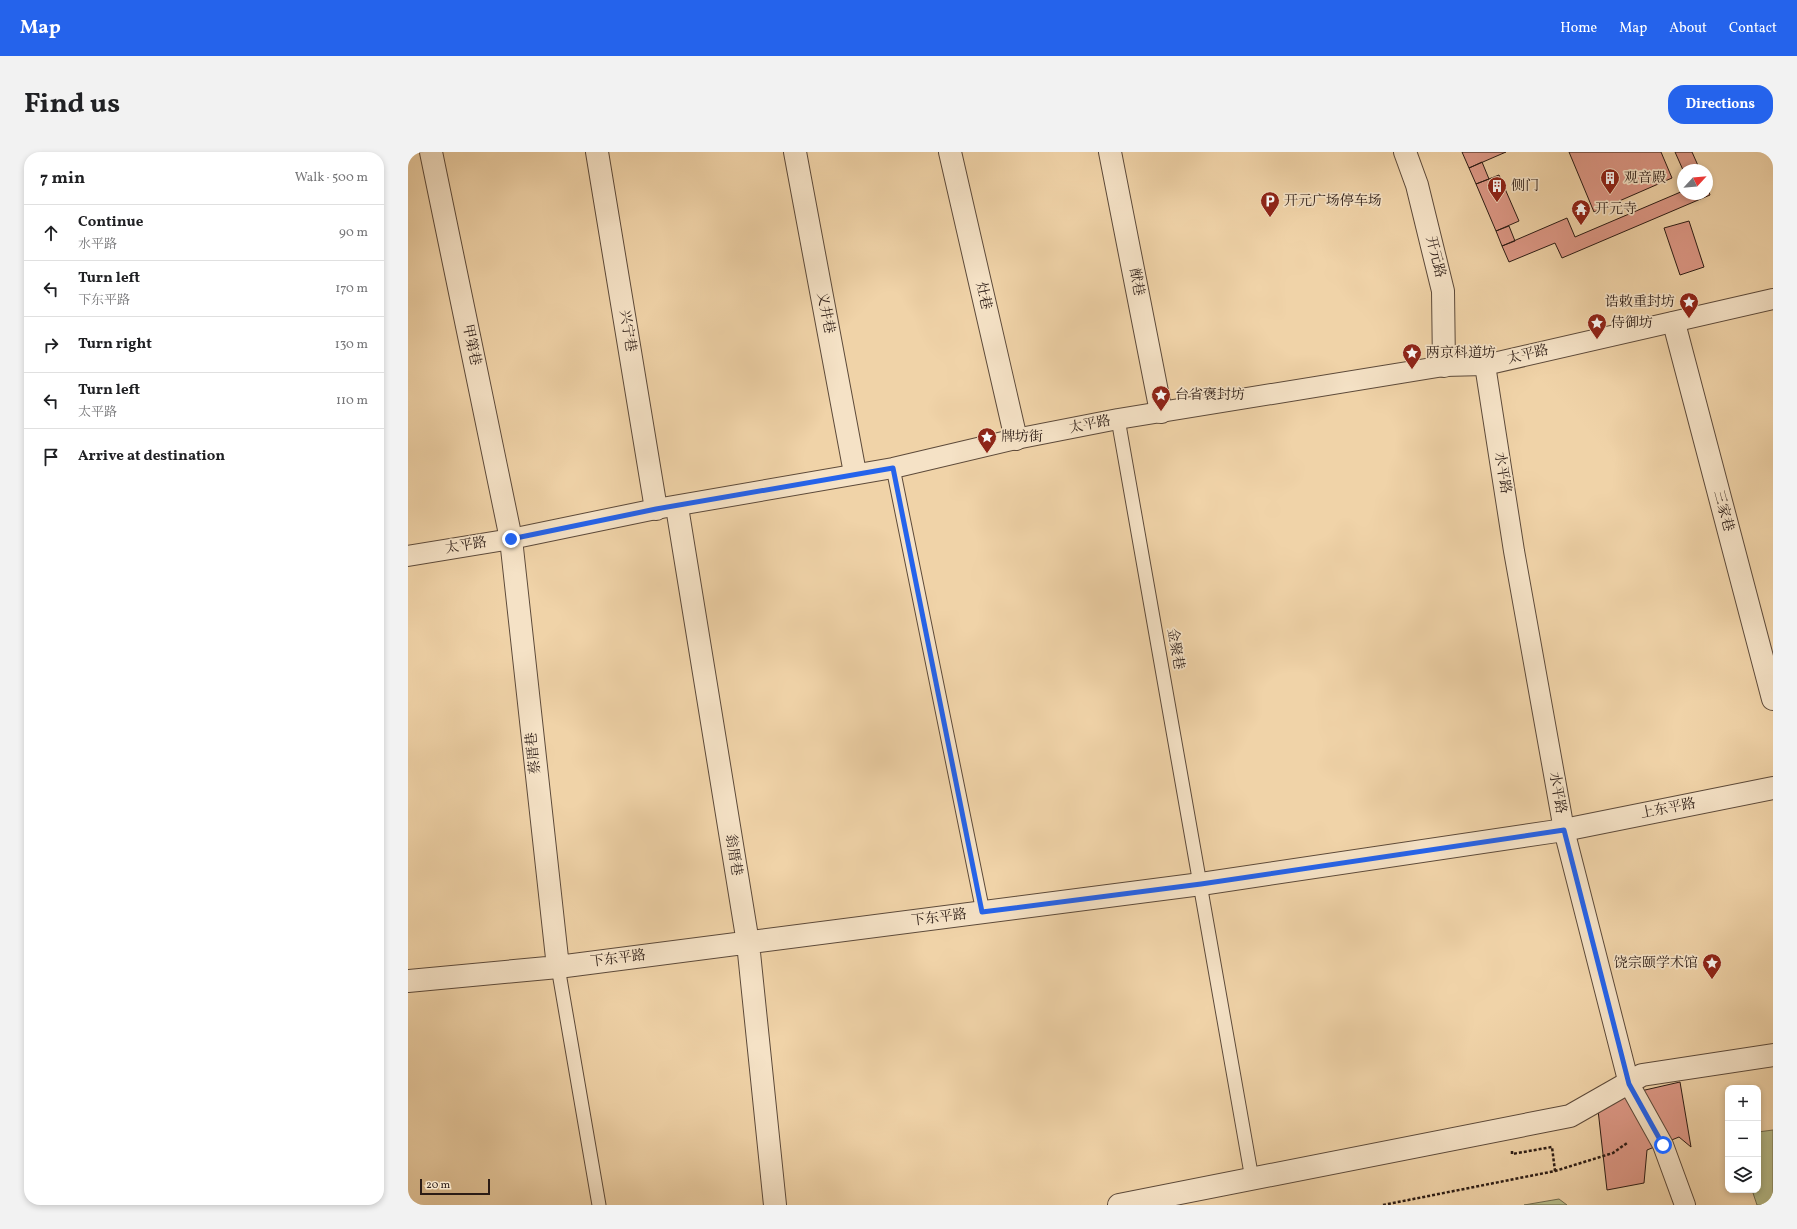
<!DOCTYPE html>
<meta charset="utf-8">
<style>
body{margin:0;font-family:Vollkorn,"Noto Serif SC",serif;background:#f2f2f2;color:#202124}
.controls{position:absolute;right:12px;bottom:12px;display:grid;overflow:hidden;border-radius:8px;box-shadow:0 2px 6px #0003}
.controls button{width:36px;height:36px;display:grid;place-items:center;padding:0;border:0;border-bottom:1px solid #e0e0e0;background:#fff;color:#202124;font:20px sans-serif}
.compass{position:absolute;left:1269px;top:12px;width:36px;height:36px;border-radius:50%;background:#fff;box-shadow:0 2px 6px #0003;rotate:64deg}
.scale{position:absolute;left:12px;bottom:10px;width:70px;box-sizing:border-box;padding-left:4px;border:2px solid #2c1c15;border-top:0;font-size:11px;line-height:14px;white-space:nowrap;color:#2c1c15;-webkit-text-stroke:3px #f5e2c6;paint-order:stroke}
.stop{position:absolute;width:12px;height:12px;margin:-9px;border:3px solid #2563eb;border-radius:50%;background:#fff}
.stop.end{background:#2563eb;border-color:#fff;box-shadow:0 1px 4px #0008}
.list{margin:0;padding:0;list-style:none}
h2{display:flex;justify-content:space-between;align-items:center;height:52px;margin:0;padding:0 16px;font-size:17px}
h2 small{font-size:13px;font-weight:400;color:#757577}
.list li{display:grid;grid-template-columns:26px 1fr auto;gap:12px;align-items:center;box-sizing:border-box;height:56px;padding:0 16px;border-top:1px solid #e0e0e0}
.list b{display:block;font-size:15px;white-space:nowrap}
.list p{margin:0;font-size:13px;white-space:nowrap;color:#757577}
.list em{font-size:13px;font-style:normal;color:#757577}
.icon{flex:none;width:22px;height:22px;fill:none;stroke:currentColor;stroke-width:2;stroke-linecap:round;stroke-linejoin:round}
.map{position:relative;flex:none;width:1365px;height:1053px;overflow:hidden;border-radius:16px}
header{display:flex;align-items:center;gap:24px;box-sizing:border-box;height:56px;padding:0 20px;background:#2563eb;color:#fff}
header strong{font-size:19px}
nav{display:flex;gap:22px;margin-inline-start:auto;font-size:14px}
.intro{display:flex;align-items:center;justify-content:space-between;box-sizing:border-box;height:96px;padding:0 24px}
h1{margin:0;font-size:28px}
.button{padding:10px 18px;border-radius:16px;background:#2563eb;color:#fff;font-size:14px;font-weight:700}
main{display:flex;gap:24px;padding:0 24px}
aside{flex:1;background:#fff;border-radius:16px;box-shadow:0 2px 6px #0003}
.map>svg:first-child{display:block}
</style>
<header>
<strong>Map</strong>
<nav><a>Home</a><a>Map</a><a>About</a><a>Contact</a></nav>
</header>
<div class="intro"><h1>Find us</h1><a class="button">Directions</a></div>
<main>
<aside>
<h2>7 min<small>Walk · 500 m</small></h2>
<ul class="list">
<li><svg class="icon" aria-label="ahead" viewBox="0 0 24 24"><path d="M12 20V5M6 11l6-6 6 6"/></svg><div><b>Continue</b><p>水平路</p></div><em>90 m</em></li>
<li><svg class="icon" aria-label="left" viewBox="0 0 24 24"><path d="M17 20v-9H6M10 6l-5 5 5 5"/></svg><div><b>Turn left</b><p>下东平路</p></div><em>170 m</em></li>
<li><svg class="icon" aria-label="right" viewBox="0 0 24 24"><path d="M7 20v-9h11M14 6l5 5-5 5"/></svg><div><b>Turn right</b></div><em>130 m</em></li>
<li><svg class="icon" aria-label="left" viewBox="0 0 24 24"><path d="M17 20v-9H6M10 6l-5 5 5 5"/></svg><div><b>Turn left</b><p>太平路</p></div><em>110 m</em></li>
<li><svg class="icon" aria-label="arrive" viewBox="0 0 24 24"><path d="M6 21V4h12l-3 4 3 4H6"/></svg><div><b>Arrive at destination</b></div></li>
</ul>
</aside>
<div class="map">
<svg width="1365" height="1053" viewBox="0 0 1365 1053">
<rect width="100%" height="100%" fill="#f0d3a8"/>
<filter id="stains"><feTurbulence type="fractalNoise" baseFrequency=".005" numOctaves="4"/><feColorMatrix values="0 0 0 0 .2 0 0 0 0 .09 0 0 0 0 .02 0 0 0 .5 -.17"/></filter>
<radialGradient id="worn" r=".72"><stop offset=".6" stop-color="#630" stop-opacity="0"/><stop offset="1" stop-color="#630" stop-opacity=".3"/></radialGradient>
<!-- green -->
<path fill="#b6bd8a" stroke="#716c50" d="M1365 978V1053H1349L1344 1038H1350V980Z
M1151 1047 1159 1053H1116Z"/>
<!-- building -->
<path fill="#dd9886" stroke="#2c1c15" d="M1054 0H1098L1061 16Z
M1161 0H1253L1264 26 1186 60Z
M1267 0H1284L1292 18H1275Z
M1074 10 1081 27 1068 32 1061 16Z
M1091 23 1111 69 1088 79 1068 32Z
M1299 35 1302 43 1154 106 1147 91 1101 110 1094 94 1159 66 1167 85 1275 39V42H1299Z
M1281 69 1296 115 1272 123 1256 76Z
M1101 74 1107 89 1094 94 1088 79Z
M1272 930 1283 995 1271 985 1239 998 1236 1031 1199 1038 1189 949Z"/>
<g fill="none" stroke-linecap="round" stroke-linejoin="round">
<!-- service casing -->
<g stroke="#5d4a3a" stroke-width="15">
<path id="service" d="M710 267 844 1027
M485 316 575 760
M150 815 191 1053"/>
</g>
<!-- pedestrian casing -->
<g stroke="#5d4a3a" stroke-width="22">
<path id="pedestrian" d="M1077 213 1106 399 1156 678 1221 932 1255 993 1277 1053
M0 404 103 387 248 357 485 316 608 287 710 267 1036 214 1077 213 1365 147"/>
</g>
<!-- minor casing -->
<g stroke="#5d4a3a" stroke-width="24">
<path id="minor" d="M23 0 103 387 150 815
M189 0 248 357
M387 0 447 321
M542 0 608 287
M702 0 753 260
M997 0 1009 33 1035 139 1036 214
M1266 171 1365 547
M269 355 340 791 367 1053
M0 829 150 815 793 732 1156 678 1365 636
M711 1053 1162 964 1234 923 1365 903"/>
</g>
<!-- path -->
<path stroke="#2c1c15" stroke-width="2.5" stroke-dasharray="3 2" stroke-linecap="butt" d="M1104 999V1002L1144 995 1147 1019
M975 1053 1147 1019 1205 1001 1219 991"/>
<!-- service -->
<use href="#service" stroke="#f5e2c6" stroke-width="13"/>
<!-- pedestrian -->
<use href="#pedestrian" stroke="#f5e2c6" stroke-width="20"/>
<!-- minor -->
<use href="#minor" stroke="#f5e2c6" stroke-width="22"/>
</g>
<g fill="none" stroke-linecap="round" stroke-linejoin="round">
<!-- route -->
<path stroke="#2563eb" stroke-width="5" d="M103 387 248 357 485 316 574 760 793 732 1156 678 1221 932 1255 993"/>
</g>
<!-- icons -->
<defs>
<g id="building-pin" transform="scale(1)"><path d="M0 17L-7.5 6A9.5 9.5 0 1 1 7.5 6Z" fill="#8f2418" stroke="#f5e2c6"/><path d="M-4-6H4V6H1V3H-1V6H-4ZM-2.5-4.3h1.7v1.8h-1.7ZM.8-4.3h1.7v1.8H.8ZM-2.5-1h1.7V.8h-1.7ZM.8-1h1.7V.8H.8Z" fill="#fff"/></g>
<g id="parking-pin" transform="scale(1)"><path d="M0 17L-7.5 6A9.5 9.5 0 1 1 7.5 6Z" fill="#8f2418" stroke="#f5e2c6"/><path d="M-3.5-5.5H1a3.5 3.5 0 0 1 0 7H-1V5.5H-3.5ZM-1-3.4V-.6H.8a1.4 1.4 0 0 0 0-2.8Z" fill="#fff"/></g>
<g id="temple-pin" transform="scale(1)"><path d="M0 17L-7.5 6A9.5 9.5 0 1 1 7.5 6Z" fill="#8f2418" stroke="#f5e2c6"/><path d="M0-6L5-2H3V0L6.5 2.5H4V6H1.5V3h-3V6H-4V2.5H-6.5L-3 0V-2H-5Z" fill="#fff"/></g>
<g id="sight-pin" transform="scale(1)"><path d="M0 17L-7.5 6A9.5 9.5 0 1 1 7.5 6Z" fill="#8f2418" stroke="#f5e2c6"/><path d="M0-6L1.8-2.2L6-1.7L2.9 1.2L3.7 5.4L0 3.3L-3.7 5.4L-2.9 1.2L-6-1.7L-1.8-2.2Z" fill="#fff"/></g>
</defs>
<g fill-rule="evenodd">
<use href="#building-pin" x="1202" y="26"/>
<use href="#building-pin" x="1089" y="34"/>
<use href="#parking-pin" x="862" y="49"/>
<use href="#temple-pin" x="1173" y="57"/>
<use href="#sight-pin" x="1281" y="150"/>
<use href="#sight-pin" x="1189" y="171"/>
<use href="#sight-pin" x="1004" y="201"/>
<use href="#sight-pin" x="753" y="243"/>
<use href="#sight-pin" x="579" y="285"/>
<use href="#sight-pin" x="1304" y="811"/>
</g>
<g text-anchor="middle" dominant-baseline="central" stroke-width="3.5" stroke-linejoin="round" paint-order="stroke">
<!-- poi labels -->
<g font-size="14" fill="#2c1c15" stroke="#f5e2c6" text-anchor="start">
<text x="1216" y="26">观音殿</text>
<text x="1103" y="34">侧门</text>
<text x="876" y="49">开元广场停车场</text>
<text x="1187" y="57">开元寺</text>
<text x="1267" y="150" text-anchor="end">诰敕重封坊</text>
<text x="1203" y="171">侍御坊</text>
<text x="1018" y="201">两京科道坊</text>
<text x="767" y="243">台省褒封坊</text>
<text x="593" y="285">牌坊街</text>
<text x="1290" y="811" text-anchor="end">饶宗颐学术馆</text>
</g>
<!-- street labels -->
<g font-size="14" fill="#2c1c15" stroke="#f5e2c6">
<text transform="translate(1027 105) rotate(76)">开元路</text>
<text transform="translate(728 130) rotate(79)">猷巷</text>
<text transform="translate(575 144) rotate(77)">灶巷</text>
<text transform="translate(417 161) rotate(79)">义井巷</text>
<text transform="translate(219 179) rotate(81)">兴宁巷</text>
<text transform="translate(63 193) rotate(78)">甲第巷</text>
<text transform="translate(1120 203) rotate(-13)">太平路</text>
<text transform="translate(682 273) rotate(-11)">太平路</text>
<text transform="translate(1094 321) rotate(81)">水平路</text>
<text transform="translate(1315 359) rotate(75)">三家巷</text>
<text transform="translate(58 394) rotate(-9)">太平路</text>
<text transform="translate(767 497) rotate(80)">金聚巷</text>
<text transform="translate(126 601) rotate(-96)">蔡厝巷</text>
<text transform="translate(1149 641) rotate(80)">水平路</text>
<text transform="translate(1260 657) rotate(-11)">上东平路</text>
<text transform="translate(325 703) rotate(81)">翁厝巷</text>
<text transform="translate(531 766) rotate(-7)">下东平路</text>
<text transform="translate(210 807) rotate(-7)">下东平路</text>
</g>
</g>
<rect width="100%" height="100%" filter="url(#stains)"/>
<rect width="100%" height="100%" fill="url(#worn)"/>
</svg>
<div class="controls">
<button>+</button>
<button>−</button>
<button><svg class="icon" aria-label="layers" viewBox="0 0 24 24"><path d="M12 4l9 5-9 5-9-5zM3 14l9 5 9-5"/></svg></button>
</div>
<svg class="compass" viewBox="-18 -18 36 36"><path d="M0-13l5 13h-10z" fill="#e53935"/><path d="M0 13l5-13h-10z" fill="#757577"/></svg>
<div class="scale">20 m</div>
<div class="stop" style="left:1255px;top:993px"></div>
<div class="stop end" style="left:103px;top:387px"></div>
</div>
</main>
